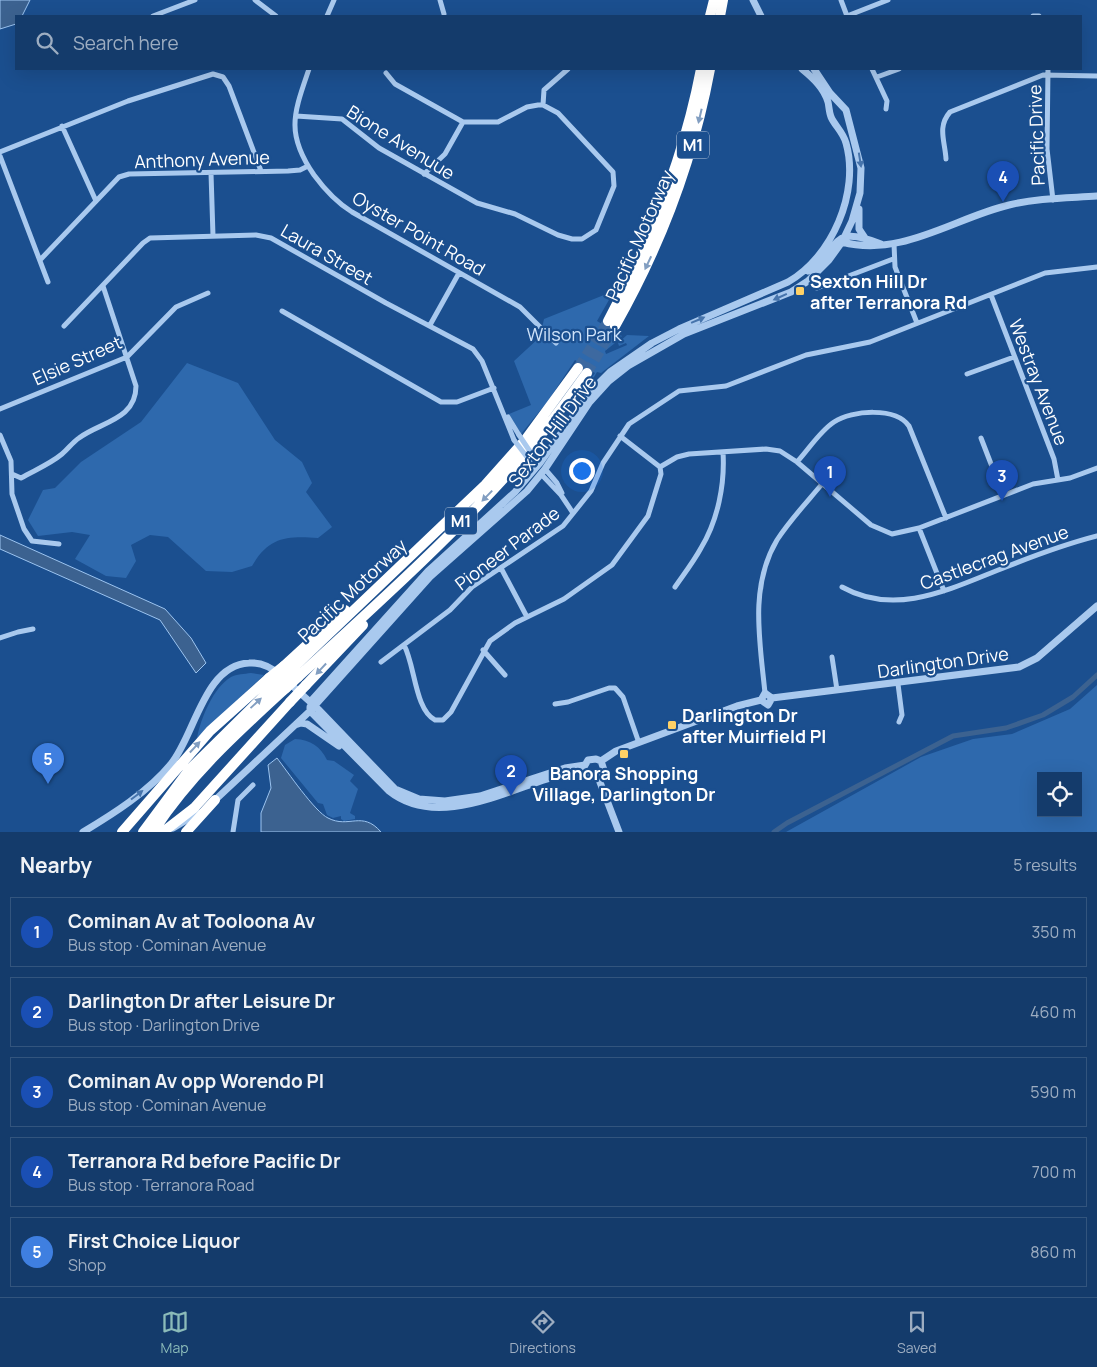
<!DOCTYPE html>
<meta charset="utf-8">
<style>
body{margin:0;font-family:Manrope,sans-serif;background:#1d4271;color:#f1f3f6}
.controls{position:absolute;right:15px;bottom:15px;display:grid;overflow:hidden;border-radius:0px;box-shadow:0 5px 20px #0002}
.controls button{width:45px;height:45px;display:grid;place-items:center;padding:0;border:0;border-bottom:1px solid #33557e;background:#143b6b;color:#f1f3f6;font:25px sans-serif}
.you{position:absolute;left:581px;top:470px;width:18px;height:18px;margin:-12px;border:4px solid #fff;border-radius:50%;background:#1a73e8;box-shadow:0 0 0 8px #1a73e833}
.badge{display:grid;place-items:center;width:32px;height:32px;border-radius:50%;background:#8bbbb9;color:#fff;font-size:16px;font-weight:700}
.pin{position:absolute;translate:-50% -41px;filter:drop-shadow(0 1px 2px #0008)}
.pin::after{content:'';position:absolute;top:26px;width:18px;height:15px;background:inherit;clip-path:polygon(0 0,100% 0,50% 100%)}
.list{margin:0;padding:0;list-style:none}
h2{display:flex;justify-content:space-between;align-items:center;height:65px;margin:0;padding:0 20px;font-size:21px}
h2 small{font-size:16px;font-weight:400;color:#9dadc1}
.list li{display:grid;grid-template-columns:32px 1fr auto;gap:15px;align-items:center;box-sizing:border-box;height:70px;margin:0 10px 10px;padding:0 10px;border:1px solid #33557e;border-radius:0px}
.list b{display:block;font-size:19px;white-space:nowrap}
.list p{margin:0;font-size:16px;white-space:nowrap;color:#9dadc1}
.list em{font-size:16px;font-style:normal;color:#9dadc1}
.icon{flex:none;width:28px;height:28px;fill:none;stroke:currentColor;stroke-width:2;stroke-linecap:round;stroke-linejoin:round}
.map{position:relative;flex:none;width:1097px;height:832px;overflow:hidden}
.search{position:absolute;background:#143b6b;box-shadow:0 5px 20px #0002;left:15px;right:15px;top:15px;height:55px;display:flex;align-items:center;gap:12px;box-sizing:border-box;padding:0 18px;border-radius:0px;color:#9dadc1;font-size:19px}
.sheet{height:465px;background:#143b6b}
nav{display:flex;justify-content:space-around;align-items:center;box-sizing:border-box;height:70px;border-top:1px solid #33557e;background:#143b6b;font-size:14px;color:#9dadc1}
nav a{display:grid;justify-items:center;gap:2px}
nav .on{color:#8bbbb9}
.map>svg:first-child{display:block}
</style>
<div class="map">
<svg width="1097" height="832" viewBox="0 0 1097 832">
<rect width="100%" height="100%" fill="#1b4f8f"/>
<!-- green -->
<path fill="#2e69ad" fill-rule="evenodd" d="M614 291 597 321 622 336 616 342 613 340 615 343 605 351 606 354 627 345 626 343 619 346 618 343 627 335 649 336 601 373 597 372 588 387 586 385 595 373 575 360 548 401 521 434 509 414 531 405 514 361 540 337 544 319Z
M187 363 238 383 275 440 302 462 312 483 306 492 332 527 318 538C286 536 269 537 252 566L232 572 206 571 168 537 150 535 131 545 136 561 126 578 106 576 75 559 90 535 72 532 38 536 28 520 43 490 55 488 81 462 141 422Z
M251 673 264 675 197 738C201 718 213 688 231 677 237 674 244 674 251 673Z
M1097 685V832H786L921 757 973 739 1012 734 1070 709ZM1041 776H1078V813H1041Z
M295 739C311 740 320 746 327 760L334 761 354 775 350 781 358 789 350 813 355 816V819L344 821 341 819V816L333 818 327 815 323 804 318 803 281 758 285 745Z"/>
<!-- water -->
<path fill="#3c6290" stroke="#9cc4f0" d="M0 0H30L22 16H16V24L0 29Z
M0 535 165 609 191 638 206 663 196 673 160 620 0 549Z
M277 758C287 771 315 812 328 818 349 829 362 810 381 832H261V813L271 788 268 765Z"/>
<g fill="none" stroke-linecap="round" stroke-linejoin="round">
<!-- canal -->
<path stroke="#3c6290" stroke-width="5" d="M774 832 787 823 953 736 1006 728 1043 715 1073 697 1097 675"/>
<!-- motorway-tunnel -->
<path stroke="#3d69a0" stroke-width="10" stroke-dasharray="10 5" stroke-linecap="butt" d="M578 368 608 321
M587 373 615 326"/>
<!-- minor -->
<path stroke="#a9c9ee" stroke-width="5" d="M255 0 276 16
M440 0 444 14
M841 0 847 16
M153 16 195 0
M327 16 334 0
M847 16 888 0
M1033 16H1039
M309 69C294 113 285 133 314 175 325 190 336 202 352 212L520 307 556 343
M872 69 887 101 886 109
M1048 69 1047 149 1053 200
M877 77 899 69
M543 105 544 90 568 69
M296 116 342 119 379 148 477 203 515 214 558 235 572 239H582L596 230 614 186 613 172 558 113 543 105H538L527 107 498 122H463L395 84 386 73
M62 126 96 201
M0 152 128 101 213 74 223 77 229 86 261 171
M0 156 48 282
M946 159C945 141 937 127 950 112L1043 75 1097 76
M211 173 213 236
M424 174 445 154 463 122
M894 244 895 267 917 323
M41 259 119 177 129 174 288 171 300 170 308 166
M817 288 893 259
M991 295 1054 459 1058 480
M282 311 441 402H457L494 388
M430 325 459 273
M64 326 143 243 150 238 256 235 271 238 386 303 473 349 482 361 514 440
M967 374 1014 357
M0 409 127 357 176 307 208 293
M508 417 519 435
M0 435 11 461 12 494 24 529 32 541 59 544
M620 436 660 467
M981 438 1003 495
M797 462C809 449 820 431 834 422 852 410 896 407 909 426L946 518
M660 467 677 457 689 454 766 449 780 451 797 462 871 525 892 534 919 528 1033 484 1070 478 1097 468
M545 469 557 483 562 493
M12 474 21 478C35 470 50 464 62 454 68 449 73 442 79 438 100 422 136 420 136 386L103 286
M541 474 561 495 573 513
M919 528 944 591
M501 568 527 617
M675 587C684 574 694 561 701 548 718 520 725 484 723 452
M842 587C897 618 954 587 1006 567 1036 555 1066 544 1097 536
M0 638 18 632 33 629
M404 645C415 665 415 710 435 720H443L451 712 490 641 515 623 564 599 612 565 648 516 661 474 660 467
M483 650 505 675
M832 657 837 690
M381 662 450 610 472 587 563 526 591 491 603 463 629 424 679 391 726 386 806 355 870 342 1045 273 1097 267
M898 684 902 715 899 722
M765 693C760 642 749 587 777 540 790 520 807 502 822 484
M555 704 568 702 609 688H615L623 697 639 743
M233 832 238 800 253 785"/>
<!-- tertiary -->
<path stroke="#a9c9ee" stroke-width="7" d="M753 0 761 16
M859 209V229L865 238
M842 242C901 258 954 218 1009 205 1037 198 1068 198 1097 196
M808 271C843 249 827 223 881 244
M288 682 318 709 395 789 419 799 445 801 480 796 565 768 585 765
M772 698 1019 667 1037 658 1097 606
M761 700 768 705 772 698
M761 700 765 693 772 698
M310 702 428 571 515 492 540 463 591 391 610 372 652 343 679 329 788 282C832 257 860 192 846 143 843 132 835 126 831 117 829 112 829 106 828 102 824 88 813 78 802 69
M310 707V711L315 716 389 791C439 831 512 787 563 774 580 770 598 785 604 770L601 761 596 759 588 760 584 767 586 775
M295 725 301 723 307 724 339 746
M601 761 616 751 737 706 761 700
M598 777 619 832
M213 802 310 711 430 577 527 491 545 469 589 403 609 381 628 366 684 334 791 292 808 281 829 260 842 242 852 221 860 193 861 168 846 110 830 93 814 69
M173 828 198 813
M83 832C113 814 148 792 171 764 195 735 204 665 249 663 261 662 271 667 280 675"/>
<!-- motorway -->
<path stroke="#fff" stroke-width="10" d="M720 16 723 0
M608 321C651 241 684 158 701 69
M615 326C661 245 693 160 710 69
M284 666 345 610
M291 670 485 485 526 439 578 368
M298 677C368 612 440 548 505 477 535 445 561 409 587 373
M306 685 363 625
M122 832 210 731 269 678
M143 832 189 770 277 683
M153 832C189 776 238 732 286 688
M163 832 194 808 290 702
M186 832 215 800"/>
<!-- minor-bridge -->
<path stroke="#a9c9ee" stroke-width="5" d="M519 435 533 456
M514 440 530 461"/>
<!-- motorway-bridge -->
<path stroke="#fff" stroke-width="10" d="M710 16 714 0
M269 678 284 666
M277 683 291 670
M286 688 298 677
M290 702 306 685"/>
</g>
<!-- one-way arrows -->
<defs><path id="oneway-solid" d="M-6-.8H1V-3.2L6.5 0L1 3.2V.8H-6Z" transform="scale(1.25)"/></defs>
<g fill="#829ec1">
<use href="#oneway-solid" transform="translate(700 116) rotate(103)"/>
<use href="#oneway-solid" transform="translate(648 263) rotate(115)"/>
<use href="#oneway-solid" transform="translate(487 496) rotate(134)"/>
<use href="#oneway-solid" transform="translate(321 669) rotate(133)"/>
<use href="#oneway-solid" transform="translate(256 703) rotate(-43)"/>
<use href="#oneway-solid" transform="translate(195 747) rotate(-47)"/>
</g>
<g fill="#4674ac">
<use href="#oneway-solid" transform="translate(860 160) rotate(81)"/>
<use href="#oneway-solid" transform="translate(780 297) rotate(156)"/>
<use href="#oneway-solid" transform="translate(698 320) rotate(-23)"/>
<use href="#oneway-solid" transform="translate(137 795) rotate(-37)"/>
</g>
<!-- markers -->
<g fill="#ffd166" stroke="#1b4f8f" stroke-width="2">
<rect x="795" y="286" width="10" height="10" rx="2.5"/>
<rect x="667" y="720" width="10" height="10" rx="2.5"/>
<rect x="619" y="749" width="10" height="10" rx="2.5"/>
</g>
<g text-anchor="middle" dominant-baseline="central" stroke-width="4.5" stroke-linejoin="round" paint-order="stroke">
<!-- shield labels -->
<g fill="#1b4f8f" stroke="#bbcadd" stroke-width="1">
<rect x="677" y="131.5" width="32" height="27" rx="4"/>
<rect x="445" y="507.5" width="32" height="27" rx="4"/>
</g>
<g font-size="16" font-weight="bold" fill="#fff">
<text x="693" y="145">M1</text>
<text x="461" y="521">M1</text>
</g>
<!-- street labels -->
<g font-size="18" fill="#fff" stroke="#1b4f8f">
<text transform="translate(1036 135) rotate(-92)">Pacific Drive</text>
<text transform="translate(401 142) rotate(32)">Bione Avenuue</text>
<text transform="translate(202 159) rotate(-2)">Anthony Avenue</text>
<text transform="translate(419 233) rotate(30)">Oyster Point Road</text>
<text transform="translate(639 235) rotate(-66)">Pacific Motorway</text>
<text transform="translate(327 254) rotate(30)">Laura Street</text>
<text transform="translate(77 360) rotate(-24)">Elsie Street</text>
<text transform="translate(1039 382) rotate(69)">Westray Avenue</text>
<text transform="translate(552 431) rotate(-53)">Sexton Hill Drive</text>
<text transform="translate(507 548) rotate(-37)">Pioneer Parade</text>
<text transform="translate(994 557) rotate(-20)">Castlecrag Avenue</text>
<text transform="translate(352 590) rotate(-43)">Pacific Motorway</text>
<text transform="translate(943 662) rotate(-8)">Darlington Drive</text>
</g>
<!-- poi labels -->
<g font-size="18" font-weight="bold" fill="#fff" stroke="#1b4f8f" text-anchor="start">
<text x="810" y="281">Sexton Hill Dr<tspan x="810" dy="21">after Terranora Rd</tspan></text>
<text x="682" y="715">Darlington Dr<tspan x="682" dy="21">after Muirfield Pl</tspan></text>
<text x="624" y="773" text-anchor="middle">Banora Shopping<tspan x="624" dy="21">Village, Darlington Dr</tspan></text>
</g>
<!-- park labels -->
<g font-size="18" fill="#cfe3fa" stroke="#1b4f8f">
<text x="574" y="334">Wilson Park</text>
</g>
</g>
</svg>
<div class="controls">
<button><svg class="icon" aria-label="locate" viewBox="0 0 24 24"><circle cx="12" cy="12" r="6"/><path d="M12 2v4M12 18v4M2 12h4M18 12h4"/></svg></button>
</div>
<div class="you"></div>
<div class="pin badge" style="left:830px;top:497px;background:#1a4fb4">1</div>
<div class="pin badge" style="left:511px;top:796px;background:#1a4fb4">2</div>
<div class="pin badge" style="left:1002px;top:501px;background:#1a4fb4">3</div>
<div class="pin badge" style="left:1003px;top:202px;background:#1a4fb4">4</div>
<div class="pin badge" style="left:48px;top:784px;background:#3f7fe0">5</div>
<div class="search"><svg class="icon" aria-label="search" viewBox="0 0 24 24"><circle cx="10" cy="10" r="6"/><path d="M15 15l6 6"/></svg>Search here</div>
</div>
<section class="sheet">
<h2>Nearby<small>5 results</small></h2>
<ul class="list">
<li><span class="badge" style="background:#1a4fb4">1</span><div><b>Cominan Av at Tooloona Av</b><p>Bus stop · Cominan Avenue</p></div><em>350 m</em></li>
<li><span class="badge" style="background:#1a4fb4">2</span><div><b>Darlington Dr after Leisure Dr</b><p>Bus stop · Darlington Drive</p></div><em>460 m</em></li>
<li><span class="badge" style="background:#1a4fb4">3</span><div><b>Cominan Av opp Worendo Pl</b><p>Bus stop · Cominan Avenue</p></div><em>590 m</em></li>
<li><span class="badge" style="background:#1a4fb4">4</span><div><b>Terranora Rd before Pacific Dr</b><p>Bus stop · Terranora Road</p></div><em>700 m</em></li>
<li><span class="badge" style="background:#3f7fe0">5</span><div><b>First Choice Liquor</b><p>Shop</p></div><em>860 m</em></li>
</ul>
</section>
<nav>
<a class="on"><svg class="icon" aria-label="map" viewBox="0 0 24 24"><path d="M3 6l6-2 6 2 6-2v14l-6 2-6-2-6 2zM9 4v14M15 6v14"/></svg>Map</a>
<a><svg class="icon" aria-label="directions" viewBox="0 0 24 24"><path d="M12 3l9 9-9 9-9-9zM9 14v-3h6M13 9l2 2-2 2"/></svg>Directions</a>
<a><svg class="icon" aria-label="saved" viewBox="0 0 24 24"><path d="M7 4h10v16l-5-4-5 4z"/></svg>Saved</a>
</nav>
